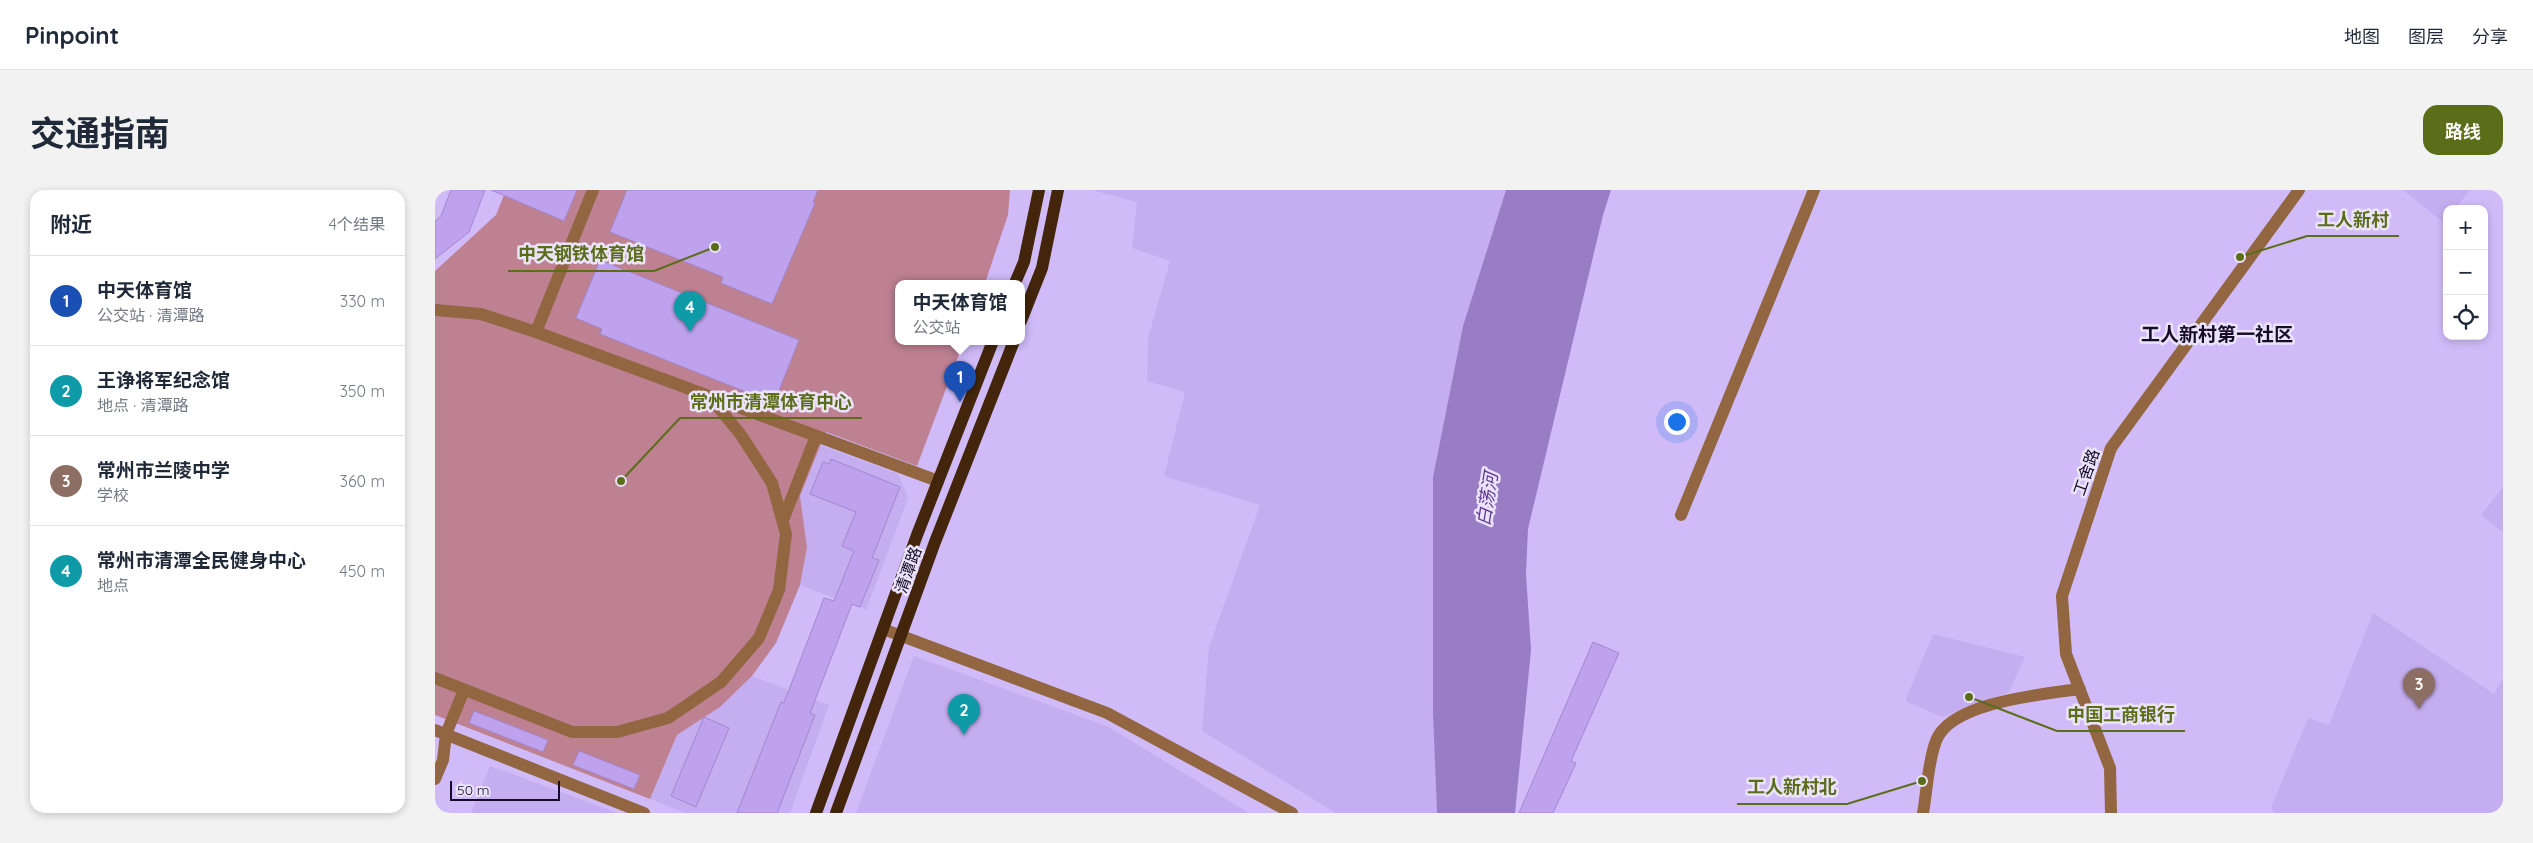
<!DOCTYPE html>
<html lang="zh">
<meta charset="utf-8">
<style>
body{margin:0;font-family:Quicksand,"Noto Sans SC",sans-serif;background:#f2f2f3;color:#1f2937}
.controls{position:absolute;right:15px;top:15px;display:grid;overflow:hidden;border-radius:10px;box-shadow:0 2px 8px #0003}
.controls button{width:45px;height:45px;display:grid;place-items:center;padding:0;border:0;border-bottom:1px solid #e0e1e3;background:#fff;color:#1f2937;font:25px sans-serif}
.scale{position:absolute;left:15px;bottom:12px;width:110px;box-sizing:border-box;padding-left:5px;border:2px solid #170c27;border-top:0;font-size:14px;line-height:18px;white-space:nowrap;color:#170c27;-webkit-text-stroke:4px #ebe3fb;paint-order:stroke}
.you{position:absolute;left:1241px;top:231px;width:18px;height:18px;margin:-12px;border:4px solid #fff;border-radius:50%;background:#1a73e8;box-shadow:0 0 0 8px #1a73e833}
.badge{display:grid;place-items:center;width:32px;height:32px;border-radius:50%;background:#5c6d1a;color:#fff;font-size:16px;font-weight:700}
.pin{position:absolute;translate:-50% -41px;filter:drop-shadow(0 1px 2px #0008)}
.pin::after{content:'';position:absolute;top:26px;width:18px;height:15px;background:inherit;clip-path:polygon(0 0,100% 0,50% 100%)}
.popup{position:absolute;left:460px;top:90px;width:130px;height:65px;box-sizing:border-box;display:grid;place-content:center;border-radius:10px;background:#fff;filter:drop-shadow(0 1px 4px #0005);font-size:16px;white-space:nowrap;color:#747a83}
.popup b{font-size:19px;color:#1f2937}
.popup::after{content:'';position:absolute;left:50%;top:100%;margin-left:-10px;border:10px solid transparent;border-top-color:#fff}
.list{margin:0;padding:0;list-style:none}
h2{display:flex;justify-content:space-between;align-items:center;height:65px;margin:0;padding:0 20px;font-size:21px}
h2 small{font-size:16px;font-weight:400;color:#747a83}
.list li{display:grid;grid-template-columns:32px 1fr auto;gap:15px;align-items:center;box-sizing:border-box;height:90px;padding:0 20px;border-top:1px solid #e0e1e3}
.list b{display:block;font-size:19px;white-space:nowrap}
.list p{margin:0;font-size:16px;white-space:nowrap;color:#747a83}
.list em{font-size:16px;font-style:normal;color:#747a83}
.icon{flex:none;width:28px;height:28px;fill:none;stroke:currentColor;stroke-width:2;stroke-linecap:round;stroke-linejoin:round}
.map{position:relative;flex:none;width:2068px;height:623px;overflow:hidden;border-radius:15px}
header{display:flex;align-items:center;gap:30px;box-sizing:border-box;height:70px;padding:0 25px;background:#fff;border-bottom:1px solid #e0e1e3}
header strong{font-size:24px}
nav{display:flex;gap:28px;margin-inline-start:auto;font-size:18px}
.intro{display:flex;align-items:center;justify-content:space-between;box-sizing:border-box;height:120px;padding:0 30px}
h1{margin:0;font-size:35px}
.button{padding:12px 22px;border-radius:15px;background:#5c6d1a;color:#fff;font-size:18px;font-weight:700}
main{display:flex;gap:30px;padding:0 30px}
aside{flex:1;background:#fff;border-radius:15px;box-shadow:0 2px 8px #0003}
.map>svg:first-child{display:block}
</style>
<header>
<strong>Pinpoint</strong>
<nav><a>地图</a><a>图层</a><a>分享</a></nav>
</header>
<div class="intro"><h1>交通指南</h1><a class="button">路线</a></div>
<main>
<aside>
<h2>附近<small>4个结果</small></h2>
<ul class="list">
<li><span class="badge" style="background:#1a4fb4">1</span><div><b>中天体育馆</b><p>公交站 · 清潭路</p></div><em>330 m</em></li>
<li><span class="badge" style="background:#0f9aa8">2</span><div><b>王诤将军纪念馆</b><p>地点 · 清潭路</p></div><em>350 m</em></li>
<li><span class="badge" style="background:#8d6e63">3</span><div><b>常州市兰陵中学</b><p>学校</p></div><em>360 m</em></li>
<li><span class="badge" style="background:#0f9aa8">4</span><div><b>常州市清潭全民健身中心</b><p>地点</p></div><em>450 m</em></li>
</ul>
</aside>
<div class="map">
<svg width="2068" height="623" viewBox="0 0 2068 623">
<rect width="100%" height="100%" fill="#d0bbf8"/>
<!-- built -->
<path fill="#c5aef0" d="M656 0H1071L1028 136 998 287V523L1002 623H901L767 541 774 457 825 315 729 286 750 202 712 191 713 148 735 71 697 58 702 12Z
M1968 0H2035L2020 19H2012V30L2009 33Z
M386 255 463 284 473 308 431 420 365 395 372 357 365 306Z
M2068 297V342L2046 325Z
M1938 423 2059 504 2068 489V623H1841L1836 618 1873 528 1894 535Z
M1498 444 1590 467 1574 502 1507 527 1470 511Z
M479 466 672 536 814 623H421Z
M317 486 394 515 355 623H250L215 609 242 545 285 517Z
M55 576 183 623H36Z"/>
<!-- green -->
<path fill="#bd8192" d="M71 0H575L573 25 550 93H464V151H529L482 276 391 242 365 306 372 357 365 395 341 453 317 486 285 517 242 545 215 609 0 525V81L61 25Z"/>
<!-- water -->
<path fill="#987dc5" d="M1071 0H1176L1168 25 1093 339 1091 384 1096 460 1080 623H1002L998 523V287L1028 136Z"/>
<!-- building -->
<path fill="#bea2ee" stroke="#a286cf" d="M16 0H50L34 42 0 69V31L6 26Z
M56 0H142L129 31Z
M192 0H383L378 12 380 13 337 114 286 93 288 87 175 42Z
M165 70 364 150 339 213 165 144 167 139 141 128Z
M396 269 465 297 437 368 444 370 425 417 417 414 375 523 380 525 342 623H302L346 512 349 513 389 408 399 411 419 361 407 356 421 322 375 304 388 272 394 274Z
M1158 452 1184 463 1136 571 1141 573 1118 623H1084Z
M39 521 113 550 108 562 34 533Z
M269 527 294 538 261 617 236 606Z
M144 561 205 585 199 599 138 575Z"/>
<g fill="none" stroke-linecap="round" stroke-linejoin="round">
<!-- minor -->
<path stroke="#916641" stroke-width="12" d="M0 120 46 124 101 142 503 291
M101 142 158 0
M1246 325 1379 0
M348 330 381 246
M448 439 672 523 857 623
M0 488 137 542H182L233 528 286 492 324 448 344 400 351 344 337 293 306 245 275 207
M0 540 209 623
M0 589 8 570 11 544 29 500
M1488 623C1492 601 1493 571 1501 551 1515 512 1609 504 1645 499
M1676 623 1675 578 1631 464 1627 406 1676 258 1864 0"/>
<!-- major -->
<path stroke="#42250a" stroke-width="12" d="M580 93 589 72 604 0
M586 131 607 78 623 0
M381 623 482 345 558 151
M401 623 500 352 579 151"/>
</g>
<g text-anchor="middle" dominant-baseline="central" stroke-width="5" stroke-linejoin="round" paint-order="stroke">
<!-- street labels -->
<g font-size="16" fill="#170c27" stroke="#ebe3fb">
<text transform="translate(1651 282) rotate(-71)">工舍路</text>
<text transform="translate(473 380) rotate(-70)">清潭路</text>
</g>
<!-- water labels -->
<g font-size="18" font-style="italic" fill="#623c93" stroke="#ebe3fb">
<text transform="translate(1052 309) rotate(-81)">白荡河</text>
</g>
<!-- quarter labels -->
<g font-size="19" font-weight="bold" fill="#170c27" stroke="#ebe3fb">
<text x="1782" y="144">工人新村第一社区</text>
</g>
</g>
<!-- callouts -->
<path fill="none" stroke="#5c6d1a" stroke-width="2" d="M1805 67L1872 46H1964M280 57L219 81H73M186 291L245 228H427M1534 507L1622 541H1750M1487 591L1412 614H1302"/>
<g fill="#5c6d1a" stroke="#ebe3fb" stroke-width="2">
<circle cx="1805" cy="67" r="5"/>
<circle cx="280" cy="57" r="5"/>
<circle cx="186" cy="291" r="5"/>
<circle cx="1534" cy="507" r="5"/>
<circle cx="1487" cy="591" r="5"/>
</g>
<g font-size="18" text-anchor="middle" font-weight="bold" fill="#5c6d1a" stroke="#ebe3fb" stroke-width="5" stroke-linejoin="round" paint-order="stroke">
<text x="1918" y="36">工人新村</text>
<text x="146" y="70">中天钢铁体育馆</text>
<text x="336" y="218">常州市清潭体育中心</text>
<text x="1686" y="531">中国工商银行</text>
<text x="1357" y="603">工人新村北</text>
</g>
</svg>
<div class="controls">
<button>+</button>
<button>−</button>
<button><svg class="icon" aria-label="locate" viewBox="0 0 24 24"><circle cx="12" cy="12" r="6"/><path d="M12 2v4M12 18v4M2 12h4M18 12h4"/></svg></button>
</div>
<div class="scale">50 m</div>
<div class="you"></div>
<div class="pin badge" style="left:525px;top:212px;background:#1a4fb4">1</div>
<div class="popup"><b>中天体育馆</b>公交站</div>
<div class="pin badge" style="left:529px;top:545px;background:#0f9aa8">2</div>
<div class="pin badge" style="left:1984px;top:519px;background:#8d6e63">3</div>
<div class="pin badge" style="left:255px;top:142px;background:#0f9aa8">4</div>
</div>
</main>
